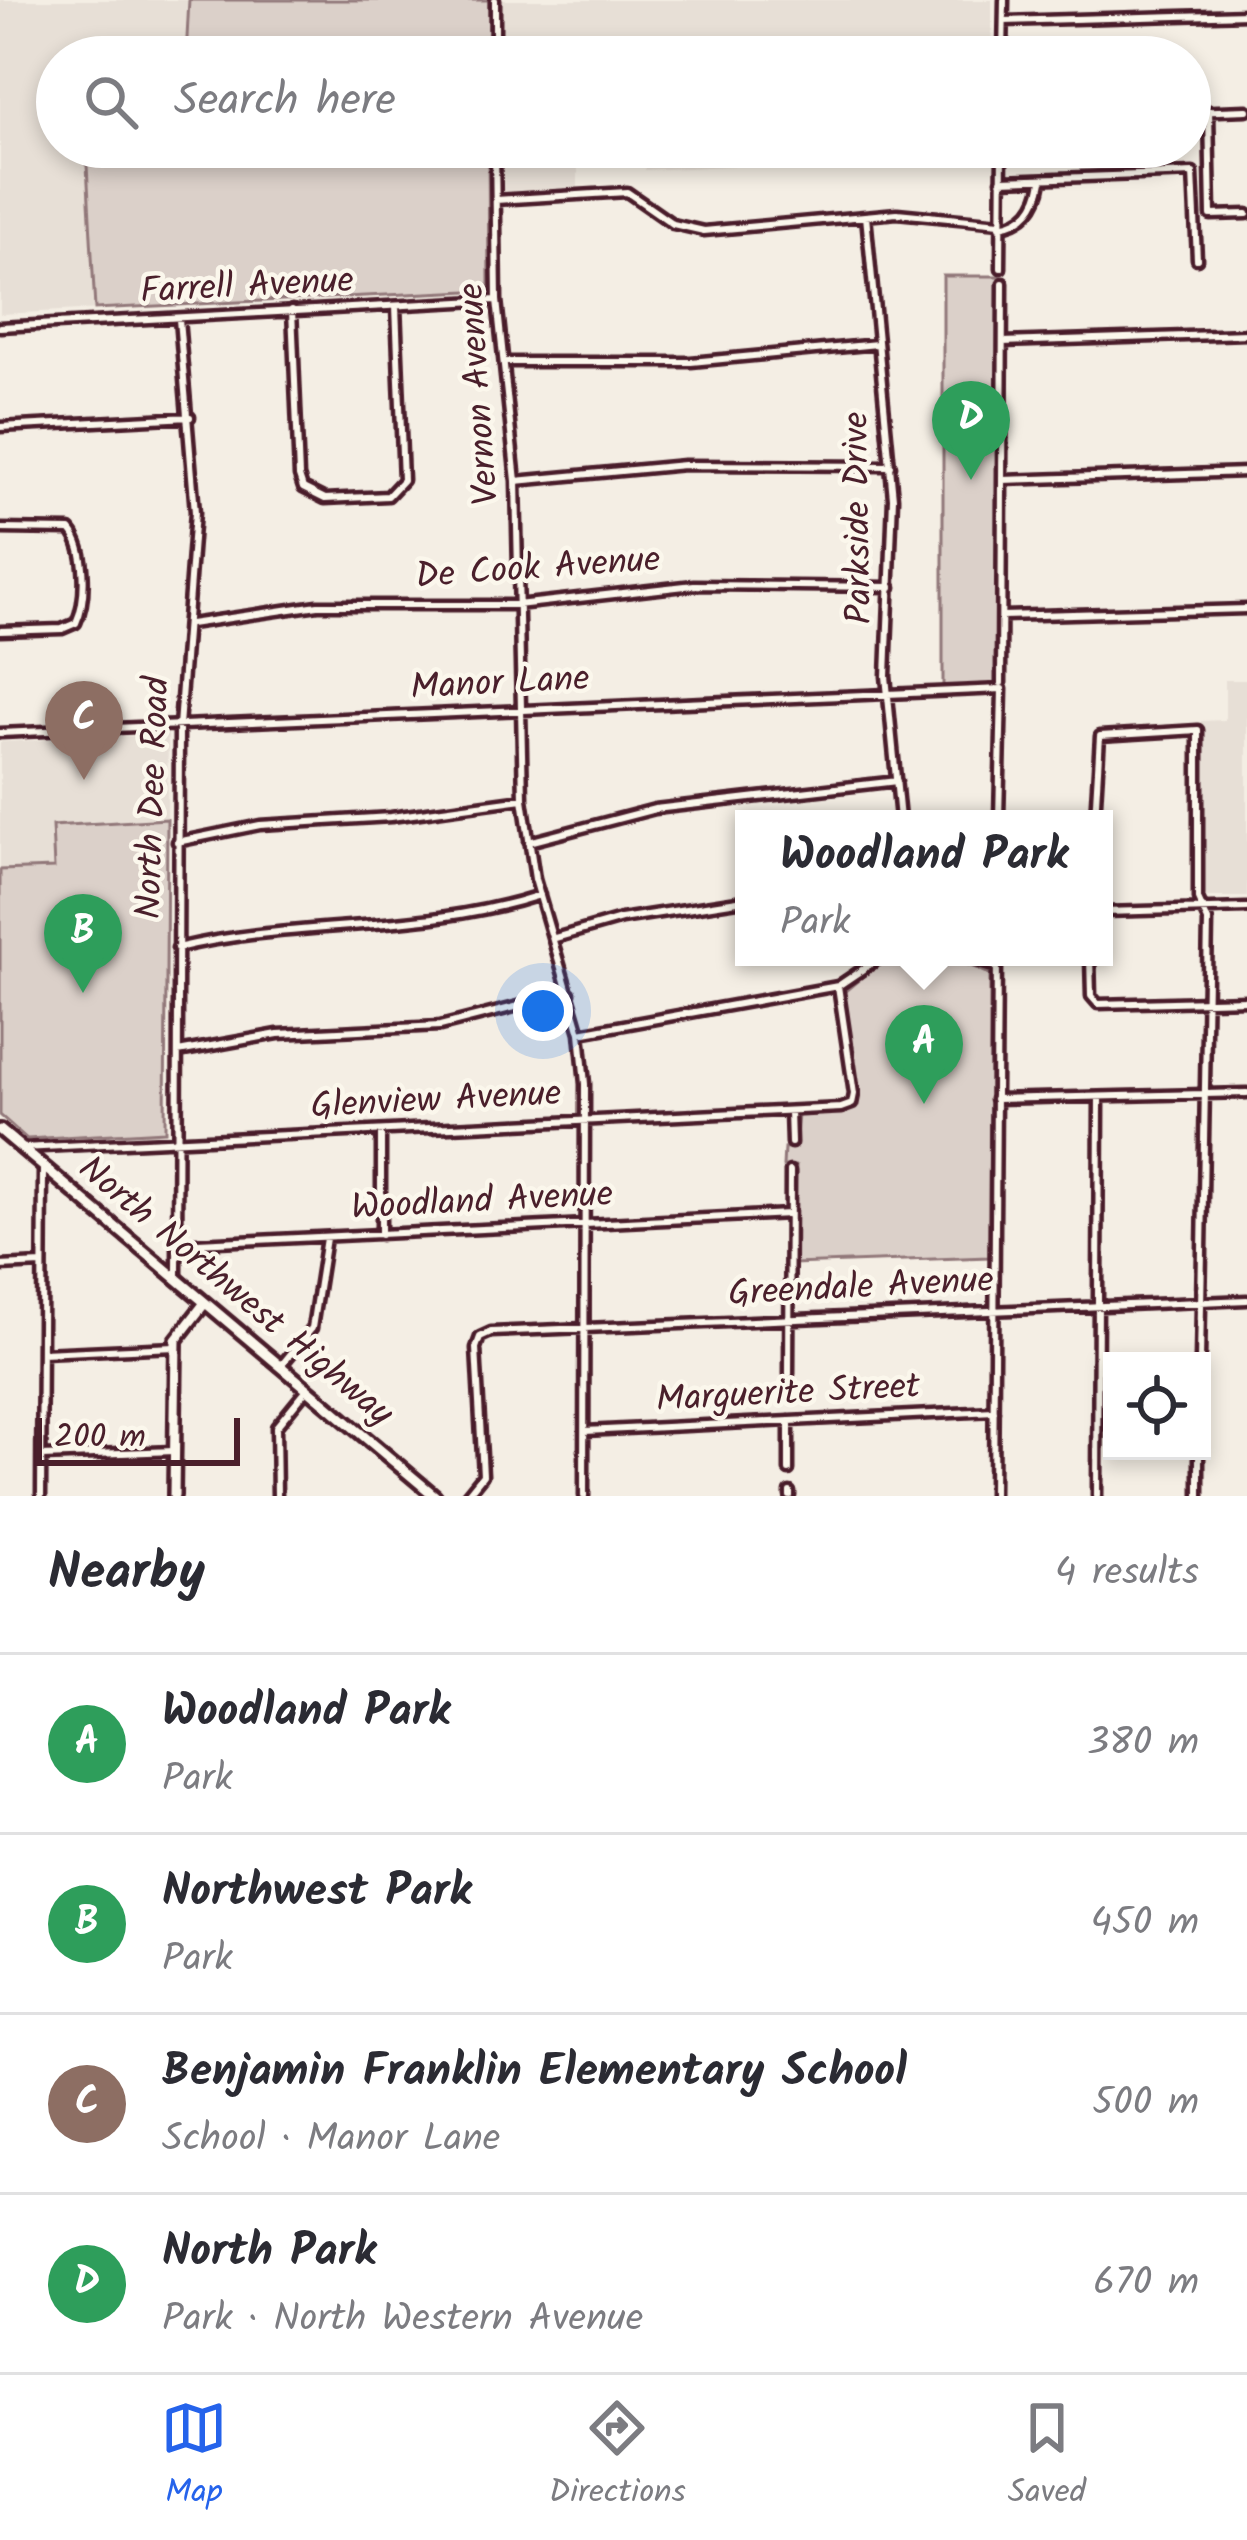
<!DOCTYPE html>
<meta charset="utf-8">
<style>
body{margin:0;font-family:Kalam,sans-serif;background:#f2f2f3;color:#2b2b33}
.controls{position:absolute;right:36px;bottom:36px;display:grid;overflow:hidden;border-radius:0px;box-shadow:0 6px 18px #0003}
.controls button{width:108px;height:108px;display:grid;place-items:center;padding:0;border:0;border-bottom:3px solid #e1e1e2;background:#fff;color:#2b2b33;font:60px sans-serif}
.scale{position:absolute;left:36px;bottom:30px;width:204px;box-sizing:border-box;padding-left:12px;border:6px solid #4a1f2b;border-top:0;font-size:33px;line-height:42px;white-space:nowrap;color:#4a1f2b;-webkit-text-stroke:9px #fbf7ec;paint-order:stroke}
.you{position:absolute;left:543px;top:1011px;width:42px;height:42px;margin:-30px;border:9px solid #fff;border-radius:50%;background:#1a73e8;box-shadow:0 0 0 18px #1a73e833}
.badge{display:grid;place-items:center;width:78px;height:78px;border-radius:50%;background:#2563eb;color:#fff;font-size:39px;font-weight:700}
.pin{position:absolute;translate:-50% -99px;filter:drop-shadow(0 3px 6px #0008)}
.pin::after{content:'';position:absolute;top:63px;width:42px;height:36px;background:inherit;clip-path:polygon(0 0,100% 0,50% 100%)}
.popup{position:absolute;left:735px;top:810px;width:378px;height:156px;box-sizing:border-box;display:grid;place-content:center;border-radius:0px;background:#fff;filter:drop-shadow(0 3px 9px #0005);font-size:39px;white-space:nowrap;color:#7c7c81}
.popup b{font-size:45px;color:#2b2b33}
.popup::after{content:'';position:absolute;left:50%;top:100%;margin-left:-24px;border:24px solid transparent;border-top-color:#fff}
.list{margin:0;padding:0;list-style:none}
h2{display:flex;justify-content:space-between;align-items:center;height:156px;margin:0;padding:0 48px;font-size:51px}
h2 small{font-size:39px;font-weight:400;color:#7c7c81}
.list li{display:grid;grid-template-columns:78px 1fr auto;gap:36px;align-items:center;box-sizing:border-box;height:180px;padding:0 48px;border-top:3px solid #e1e1e2}
.list b{display:block;font-size:45px;white-space:nowrap}
.list p{margin:0;font-size:39px;white-space:nowrap;color:#7c7c81}
.list em{font-size:39px;font-style:normal;color:#7c7c81}
.icon{flex:none;width:66px;height:66px;fill:none;stroke:currentColor;stroke-width:2;stroke-linecap:round;stroke-linejoin:round}
.map{position:relative;flex:none;width:1247px;height:1496px;overflow:hidden}
.search{position:absolute;background:#fff;box-shadow:0 6px 18px #0003;left:36px;right:36px;top:36px;height:132px;display:flex;align-items:center;gap:30px;box-sizing:border-box;padding:0 42px;border-radius:66px;color:#7c7c81;font-size:45px}
.sheet{height:876px;background:#fff}
nav{display:flex;justify-content:space-around;align-items:center;box-sizing:border-box;height:168px;border-top:3px solid #e1e1e2;background:#fff;font-size:33px;color:#7c7c81}
nav a{display:grid;justify-items:center;gap:6px}
nav .on{color:#2563eb}
.map>svg:first-child{display:block}
</style>
<div class="map">
<svg width="1247" height="1496" viewBox="0 0 1247 1496">
<rect width="100%" height="100%" fill="#f4eee4"/>
<filter id="ink" filterUnits="userSpaceOnUse"><feTurbulence type="fractalNoise" baseFrequency=".00833" numOctaves="2"/><feDisplacementMap in="SourceGraphic" scale="24" xChannelSelector="R" yChannelSelector="G"/><feConvolveMatrix kernelMatrix="1 2 1 2 8 2 1 2 1" color-interpolation-filters="sRGB"/></filter>
<g filter="url(#ink)">
<!-- built -->
<path fill="#e7dfd6" d="M0 0H489L488 57H57V147H488L489 290 0 314Z
M499 0H992V57H499Z
M499 147H942V156L645 170V150L578 151V189L498 194Z
M1225 680H1247V897H1207L1200 890 1201 721 1225 720Z
M168 734 167 819 53 826 54 868 0 870V742Z"/>
<!-- green -->
<path fill="#dbd0c9" stroke="#92787a" stroke-width="3" d="M189 0H489L488 57H186Z
M86 147H488L489 290 95 309Z
M943 276H999L998 685 943 686Z
M167 819 165 1131 27 1139 0 1115V870L54 868 52 826Z
M886 957H950L990 974 989 1257 793 1264 796 1166H783L784 1148 795 1147 798 1115 843 1113 858 1102 844 992Z"/>
<g fill="none" stroke-linecap="round" stroke-linejoin="round">
<!-- street casing -->
<g stroke="#4a1f2b" stroke-width="15">
<path id="street" d="M495 0V57
M1004 21 1247 14
M1003 57 1004 0
M1209 111 1211 215 1247 214
M1190 112 1247 110
M495 147 497 300 516 481 523 799 535 879 580 1033 585 1084 584 1496
M1001 180 1193 173 1197 259
M496 200 627 192 673 224 704 231 897 213 1000 223
M866 216 893 498 886 676 900 819
M1000 226C1026 222 1038 206 1042 181
M1001 268 1002 147
M292 310 299 476 303 488 325 499 388 496 403 480 396 306
M0 327 497 300
M1003 342 1247 334
M504 362H691L877 344
M0 427 190 417
M1003 480 1247 472
M516 481 684 465 891 466
M0 529 70 530C87 550 87 599 76 623L62 629 0 631
M1002 616 1247 609
M190 624 318 605H517L694 585 891 587
M1001 683 1003 283
M0 733 1002 689 999 819
M1095 819 1100 736 1198 730V899L1208 921 1200 1361
M177 842 260 825 391 817 523 799
M529 842 655 809 897 781
M1104 912 1247 908
M555 938 621 919 744 900
M177 948C298 919 420 934 540 895
M965 957 997 967
M1090 957 1091 996 1098 1004 1247 1000
M580 1033 838 986 881 957
M178 1052 278 1034 440 1026 570 993
M995 1099 1247 1093
M790 1111 791 1143
M381 1131V1235
M22 1148 841 1108 852 1104 854 1094 838 986
M177 1244 789 1214
M0 1266 42 1264
M177 1276 179 726 195 512 179 319
M42 1353 175 1347
M280 1367 312 1328 326 1238
M789 1374 790 1171
M789 1421V1470
M585 1431 994 1411
M42 1456 174 1451
M790 1492V1496
M41 1496 43 1169
M277 1496 276 1427 307 1389
M466 1496 483 1475 476 1348 480 1337 491 1332 1247 1300
M993 1496 997 957
M1097 1496 1099 1097
M1199 1496V1451"/>
</g>
<!-- secondary casing -->
<g stroke="#4a1f2b" stroke-width="18">
<path id="secondary" d="M0 1130 435 1496
M174 1496 176 1340 204 1304"/>
</g>
<!-- street -->
<use href="#street" stroke="#fbf7ec" stroke-width="6"/>
<!-- secondary -->
<use href="#secondary" stroke="#fbf7ec" stroke-width="9"/>
</g>
</g>
<g text-anchor="middle" dominant-baseline="central" stroke-width="9" stroke-linejoin="round" paint-order="stroke">
<!-- street labels -->
<g font-size="36" fill="#4a1f2b" stroke="#fbf7ec">
<text transform="translate(247 287) rotate(-3)">Farrell Avenue</text>
<text transform="translate(480 394) rotate(-94)">Vernon Avenue</text>
<text transform="translate(859 518) rotate(-91)">Parkside Drive</text>
<text transform="translate(538 569) rotate(-4)">De Cook Avenue</text>
<text transform="translate(500 684) rotate(-3)">Manor Lane</text>
<text transform="translate(154 798) rotate(-88)">North Dee Road</text>
<text transform="translate(436 1101) rotate(-3)">Glenview Avenue</text>
<text transform="translate(482 1202) rotate(-3)">Woodland Avenue</text>
<text transform="translate(861 1288) rotate(-3)">Greendale Avenue</text>
<text transform="translate(235 1292) rotate(40)">North Northwest Highway</text>
<text transform="translate(788 1394) rotate(-3)">Marguerite Street</text>
</g>
</g>
</svg>
<div class="controls">
<button><svg class="icon" aria-label="locate" viewBox="0 0 24 24"><circle cx="12" cy="12" r="6"/><path d="M12 2v4M12 18v4M2 12h4M18 12h4"/></svg></button>
</div>
<div class="scale">200 m</div>
<div class="you"></div>
<div class="pin badge" style="left:924px;top:1104px;background:#2e9e5b">A</div>
<div class="popup"><b>Woodland Park</b>Park</div>
<div class="pin badge" style="left:83px;top:993px;background:#2e9e5b">B</div>
<div class="pin badge" style="left:84px;top:780px;background:#8d6e63">C</div>
<div class="pin badge" style="left:971px;top:480px;background:#2e9e5b">D</div>
<div class="search"><svg class="icon" aria-label="search" viewBox="0 0 24 24"><circle cx="10" cy="10" r="6"/><path d="M15 15l6 6"/></svg>Search here</div>
</div>
<section class="sheet">
<h2>Nearby<small>4 results</small></h2>
<ul class="list">
<li><span class="badge" style="background:#2e9e5b">A</span><div><b>Woodland Park</b><p>Park</p></div><em>380 m</em></li>
<li><span class="badge" style="background:#2e9e5b">B</span><div><b>Northwest Park</b><p>Park</p></div><em>450 m</em></li>
<li><span class="badge" style="background:#8d6e63">C</span><div><b>Benjamin Franklin Elementary School</b><p>School · Manor Lane</p></div><em>500 m</em></li>
<li><span class="badge" style="background:#2e9e5b">D</span><div><b>North Park</b><p>Park · North Western Avenue</p></div><em>670 m</em></li>
</ul>
</section>
<nav>
<a class="on"><svg class="icon" aria-label="map" viewBox="0 0 24 24"><path d="M3 6l6-2 6 2 6-2v14l-6 2-6-2-6 2zM9 4v14M15 6v14"/></svg>Map</a>
<a><svg class="icon" aria-label="directions" viewBox="0 0 24 24"><path d="M12 3l9 9-9 9-9-9zM9 14v-3h6M13 9l2 2-2 2"/></svg>Directions</a>
<a><svg class="icon" aria-label="saved" viewBox="0 0 24 24"><path d="M7 4h10v16l-5-4-5 4z"/></svg>Saved</a>
</nav>
